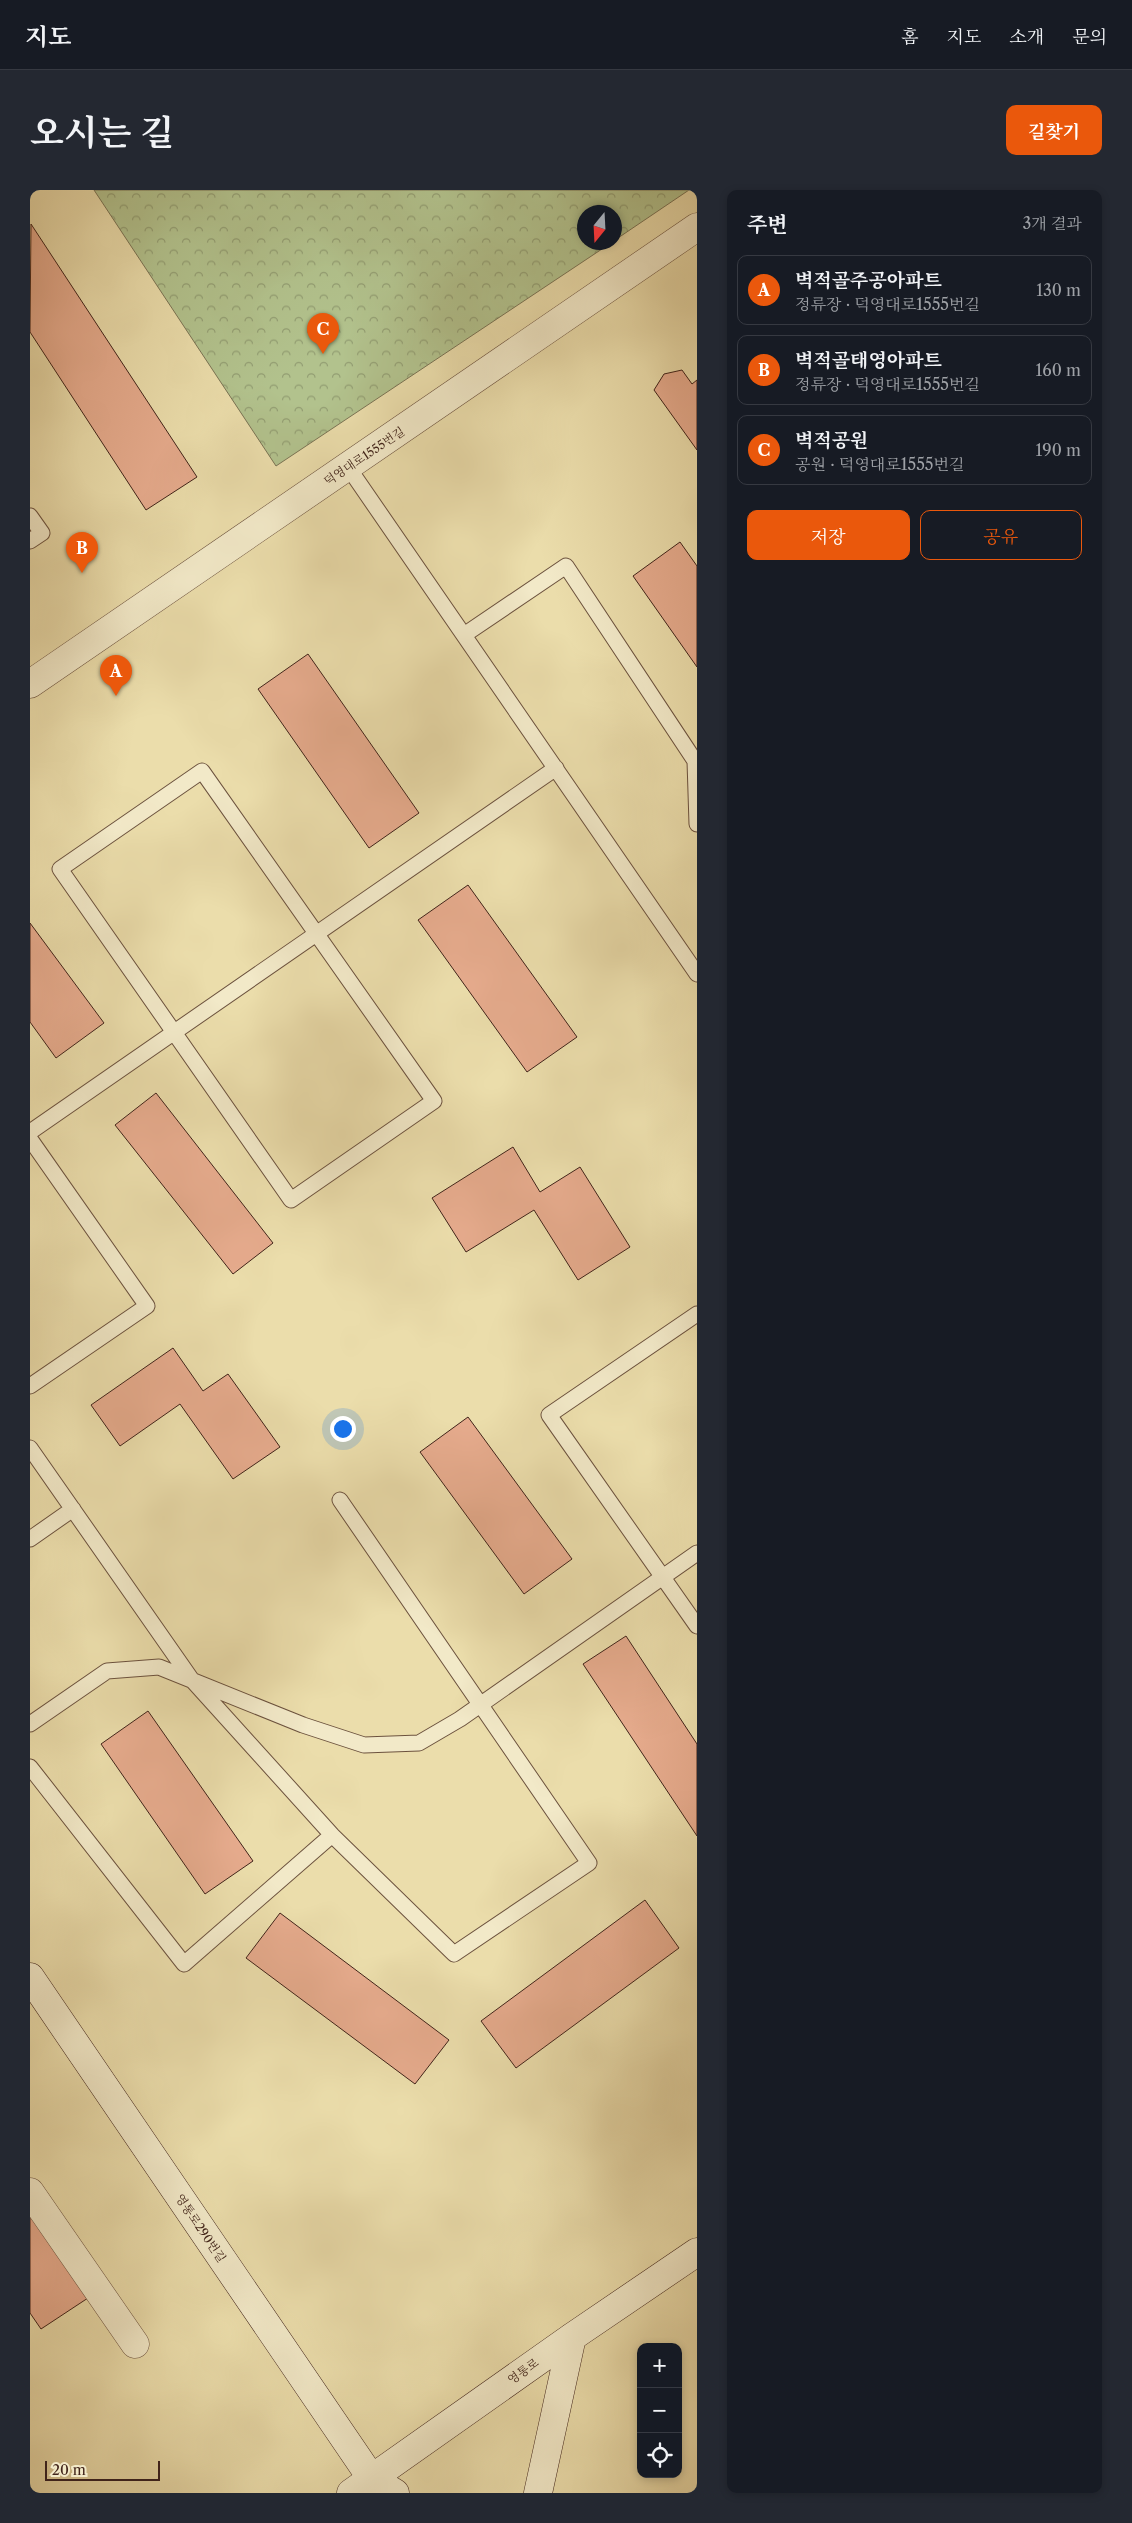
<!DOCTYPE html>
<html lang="ko">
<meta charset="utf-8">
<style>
body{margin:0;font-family:"Libre Caslon Text","Noto Serif KR",serif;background:#242831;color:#f1f3f6}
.controls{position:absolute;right:15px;bottom:15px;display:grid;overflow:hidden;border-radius:10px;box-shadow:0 2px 8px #0003}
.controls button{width:45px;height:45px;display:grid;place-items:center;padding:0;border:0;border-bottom:1px solid #363941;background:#171b24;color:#f1f3f6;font:25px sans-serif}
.compass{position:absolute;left:547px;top:15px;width:45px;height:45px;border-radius:50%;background:#171b24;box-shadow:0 2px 8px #0003;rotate:198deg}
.scale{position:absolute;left:15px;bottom:12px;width:115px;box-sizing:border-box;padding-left:5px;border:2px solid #41241a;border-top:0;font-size:14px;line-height:18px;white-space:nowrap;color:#41241a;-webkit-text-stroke:4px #f2e9c8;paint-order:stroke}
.you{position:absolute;left:312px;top:1238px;width:18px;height:18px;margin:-12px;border:4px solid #fff;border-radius:50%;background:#1a73e8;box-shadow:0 0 0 8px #1a73e833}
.badge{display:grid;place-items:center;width:32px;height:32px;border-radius:50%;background:#ea580c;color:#fff;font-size:16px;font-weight:700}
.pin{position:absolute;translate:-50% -41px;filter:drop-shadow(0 1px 2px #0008)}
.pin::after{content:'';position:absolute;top:26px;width:18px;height:15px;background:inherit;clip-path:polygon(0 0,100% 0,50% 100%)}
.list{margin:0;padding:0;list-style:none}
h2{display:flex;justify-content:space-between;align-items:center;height:65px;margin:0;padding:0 20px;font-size:21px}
h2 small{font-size:16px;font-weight:400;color:#9ea1a6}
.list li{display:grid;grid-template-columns:32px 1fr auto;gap:15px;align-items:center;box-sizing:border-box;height:70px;margin:0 10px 10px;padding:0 10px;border:1px solid #363941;border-radius:10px}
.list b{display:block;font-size:19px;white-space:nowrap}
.list p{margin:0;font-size:16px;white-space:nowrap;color:#9ea1a6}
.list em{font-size:16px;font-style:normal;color:#9ea1a6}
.actions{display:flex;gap:10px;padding:15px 20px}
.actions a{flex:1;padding:11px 0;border:1px solid #ea580c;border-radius:10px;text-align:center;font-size:18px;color:#ea580c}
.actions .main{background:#ea580c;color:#fff}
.icon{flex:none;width:28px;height:28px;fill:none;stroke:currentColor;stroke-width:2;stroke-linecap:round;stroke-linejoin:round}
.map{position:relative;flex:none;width:667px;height:2303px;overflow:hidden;border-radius:10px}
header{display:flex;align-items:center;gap:30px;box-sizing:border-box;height:70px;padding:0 25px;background:#171b24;border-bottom:1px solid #363941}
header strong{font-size:24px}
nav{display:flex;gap:28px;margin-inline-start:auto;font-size:18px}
.intro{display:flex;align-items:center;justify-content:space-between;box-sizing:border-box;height:120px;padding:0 30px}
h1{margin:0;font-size:35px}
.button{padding:12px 22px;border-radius:10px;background:#ea580c;color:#fff;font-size:18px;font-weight:700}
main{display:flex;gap:30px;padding:0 30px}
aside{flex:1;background:#171b24;border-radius:10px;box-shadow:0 2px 8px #0003}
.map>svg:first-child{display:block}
</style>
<header>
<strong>지도</strong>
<nav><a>홈</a><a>지도</a><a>소개</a><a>문의</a></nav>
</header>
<div class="intro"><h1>오시는 길</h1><a class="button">길찾기</a></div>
<main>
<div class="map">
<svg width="667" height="2303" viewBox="0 0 667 2303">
<defs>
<pattern id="park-crowns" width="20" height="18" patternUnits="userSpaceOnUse" patternTransform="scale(1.25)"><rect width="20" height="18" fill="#b2c28d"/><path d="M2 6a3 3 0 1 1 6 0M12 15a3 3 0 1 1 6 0" fill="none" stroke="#929d72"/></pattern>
</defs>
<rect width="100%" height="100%" fill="#ebddab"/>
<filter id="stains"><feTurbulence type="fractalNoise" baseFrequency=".004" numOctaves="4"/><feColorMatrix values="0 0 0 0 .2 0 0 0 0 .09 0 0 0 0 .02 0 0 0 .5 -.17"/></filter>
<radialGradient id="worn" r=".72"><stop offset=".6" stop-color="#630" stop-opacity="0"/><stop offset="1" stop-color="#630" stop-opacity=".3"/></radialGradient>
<!-- park -->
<path fill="url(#park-crowns)" stroke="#7a7354" d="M64 0H659L585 50 584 22H554V52L581 53 246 276Z"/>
<!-- building -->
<path fill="#e6ab8d" stroke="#41241a" d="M1 34 167 287 116 320 0 142Z
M652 180 662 194 667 190V260L624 200 634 184Z
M650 352 667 376V477L603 386Z
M278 464 389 623 339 658 228 499Z
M438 695 547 847 497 882 388 730Z
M0 733 74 833 26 868 0 832Z
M126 903 243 1053 203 1084 85 935Z
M483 957 510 1002 550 977 600 1057 548 1090 504 1020 436 1062 402 1008Z
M143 1158 173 1201 198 1184 250 1257 203 1289 150 1214 90 1256 61 1215Z
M438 1227 542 1369 494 1404 390 1262Z
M596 1446 667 1554V1646L553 1474Z
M118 1521 223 1671 175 1704 71 1554Z
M615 1710 649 1758 486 1878 451 1831Z
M250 1723 419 1850 385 1894 216 1768Z
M0 2021 58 2108 11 2139 0 2123Z"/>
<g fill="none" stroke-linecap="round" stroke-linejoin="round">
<!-- lane casing -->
<g stroke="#6c523e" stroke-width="17">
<path id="lane" d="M318 277 667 784
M0 326 12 343 0 351
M434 445 536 376 665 571 667 634
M172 581 404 911 261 1010 30 679Z
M0 942 526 578
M0 949 117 1116 0 1196
M667 1124 519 1225 667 1436
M0 1258 162 1490 302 1645 424 1764 559 1673 310 1310
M0 1349 43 1319
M0 1534 77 1481 129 1477 273 1535 334 1555 389 1553 430 1529 667 1363
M0 1577 154 1774 302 1645"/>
</g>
<!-- street casing -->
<g stroke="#6c523e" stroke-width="29">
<path id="street" d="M0 494 667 37
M0 2002 105 2154"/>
</g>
<!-- secondary casing -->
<g stroke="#41241a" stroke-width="29">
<path id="secondary" d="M0 1787 342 2289 365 2303
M321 2303 542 2147 667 2062
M508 2303 542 2147"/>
</g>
<!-- lane -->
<use href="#lane" stroke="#f2e9c8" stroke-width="15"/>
<!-- street -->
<use href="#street" stroke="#f2e9c8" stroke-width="28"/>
<!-- secondary -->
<use href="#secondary" stroke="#f2e9c8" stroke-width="28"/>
</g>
<g text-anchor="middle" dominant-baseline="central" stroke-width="4" stroke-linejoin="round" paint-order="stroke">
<!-- street labels -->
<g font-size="12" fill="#41241a" stroke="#f2e9c8">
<text transform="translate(334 266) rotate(-34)">덕영대로1555번길</text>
<text transform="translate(171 2038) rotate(56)">영통로290번길</text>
<text transform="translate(493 2181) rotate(-36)">영통로</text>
</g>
</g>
<rect width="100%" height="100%" filter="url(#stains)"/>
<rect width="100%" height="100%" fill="url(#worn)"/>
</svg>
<div class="controls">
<button>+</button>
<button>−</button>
<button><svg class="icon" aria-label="locate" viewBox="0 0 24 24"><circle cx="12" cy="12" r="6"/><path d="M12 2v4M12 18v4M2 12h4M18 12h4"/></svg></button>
</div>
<svg class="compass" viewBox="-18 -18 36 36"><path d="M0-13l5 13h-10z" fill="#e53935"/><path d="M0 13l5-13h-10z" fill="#9ea1a6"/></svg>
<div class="scale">20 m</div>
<div class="you"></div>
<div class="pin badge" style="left:86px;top:506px">A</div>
<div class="pin badge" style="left:52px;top:383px">B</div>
<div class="pin badge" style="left:293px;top:164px">C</div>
</div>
<aside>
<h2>주변<small>3개 결과</small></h2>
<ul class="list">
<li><span class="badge">A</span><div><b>벽적골주공아파트</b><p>정류장 · 덕영대로1555번길</p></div><em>130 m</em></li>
<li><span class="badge">B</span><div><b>벽적골태영아파트</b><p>정류장 · 덕영대로1555번길</p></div><em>160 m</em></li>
<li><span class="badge">C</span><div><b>벽적공원</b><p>공원 · 덕영대로1555번길</p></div><em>190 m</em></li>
</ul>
<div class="actions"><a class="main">저장</a><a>공유</a></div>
</aside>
</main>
